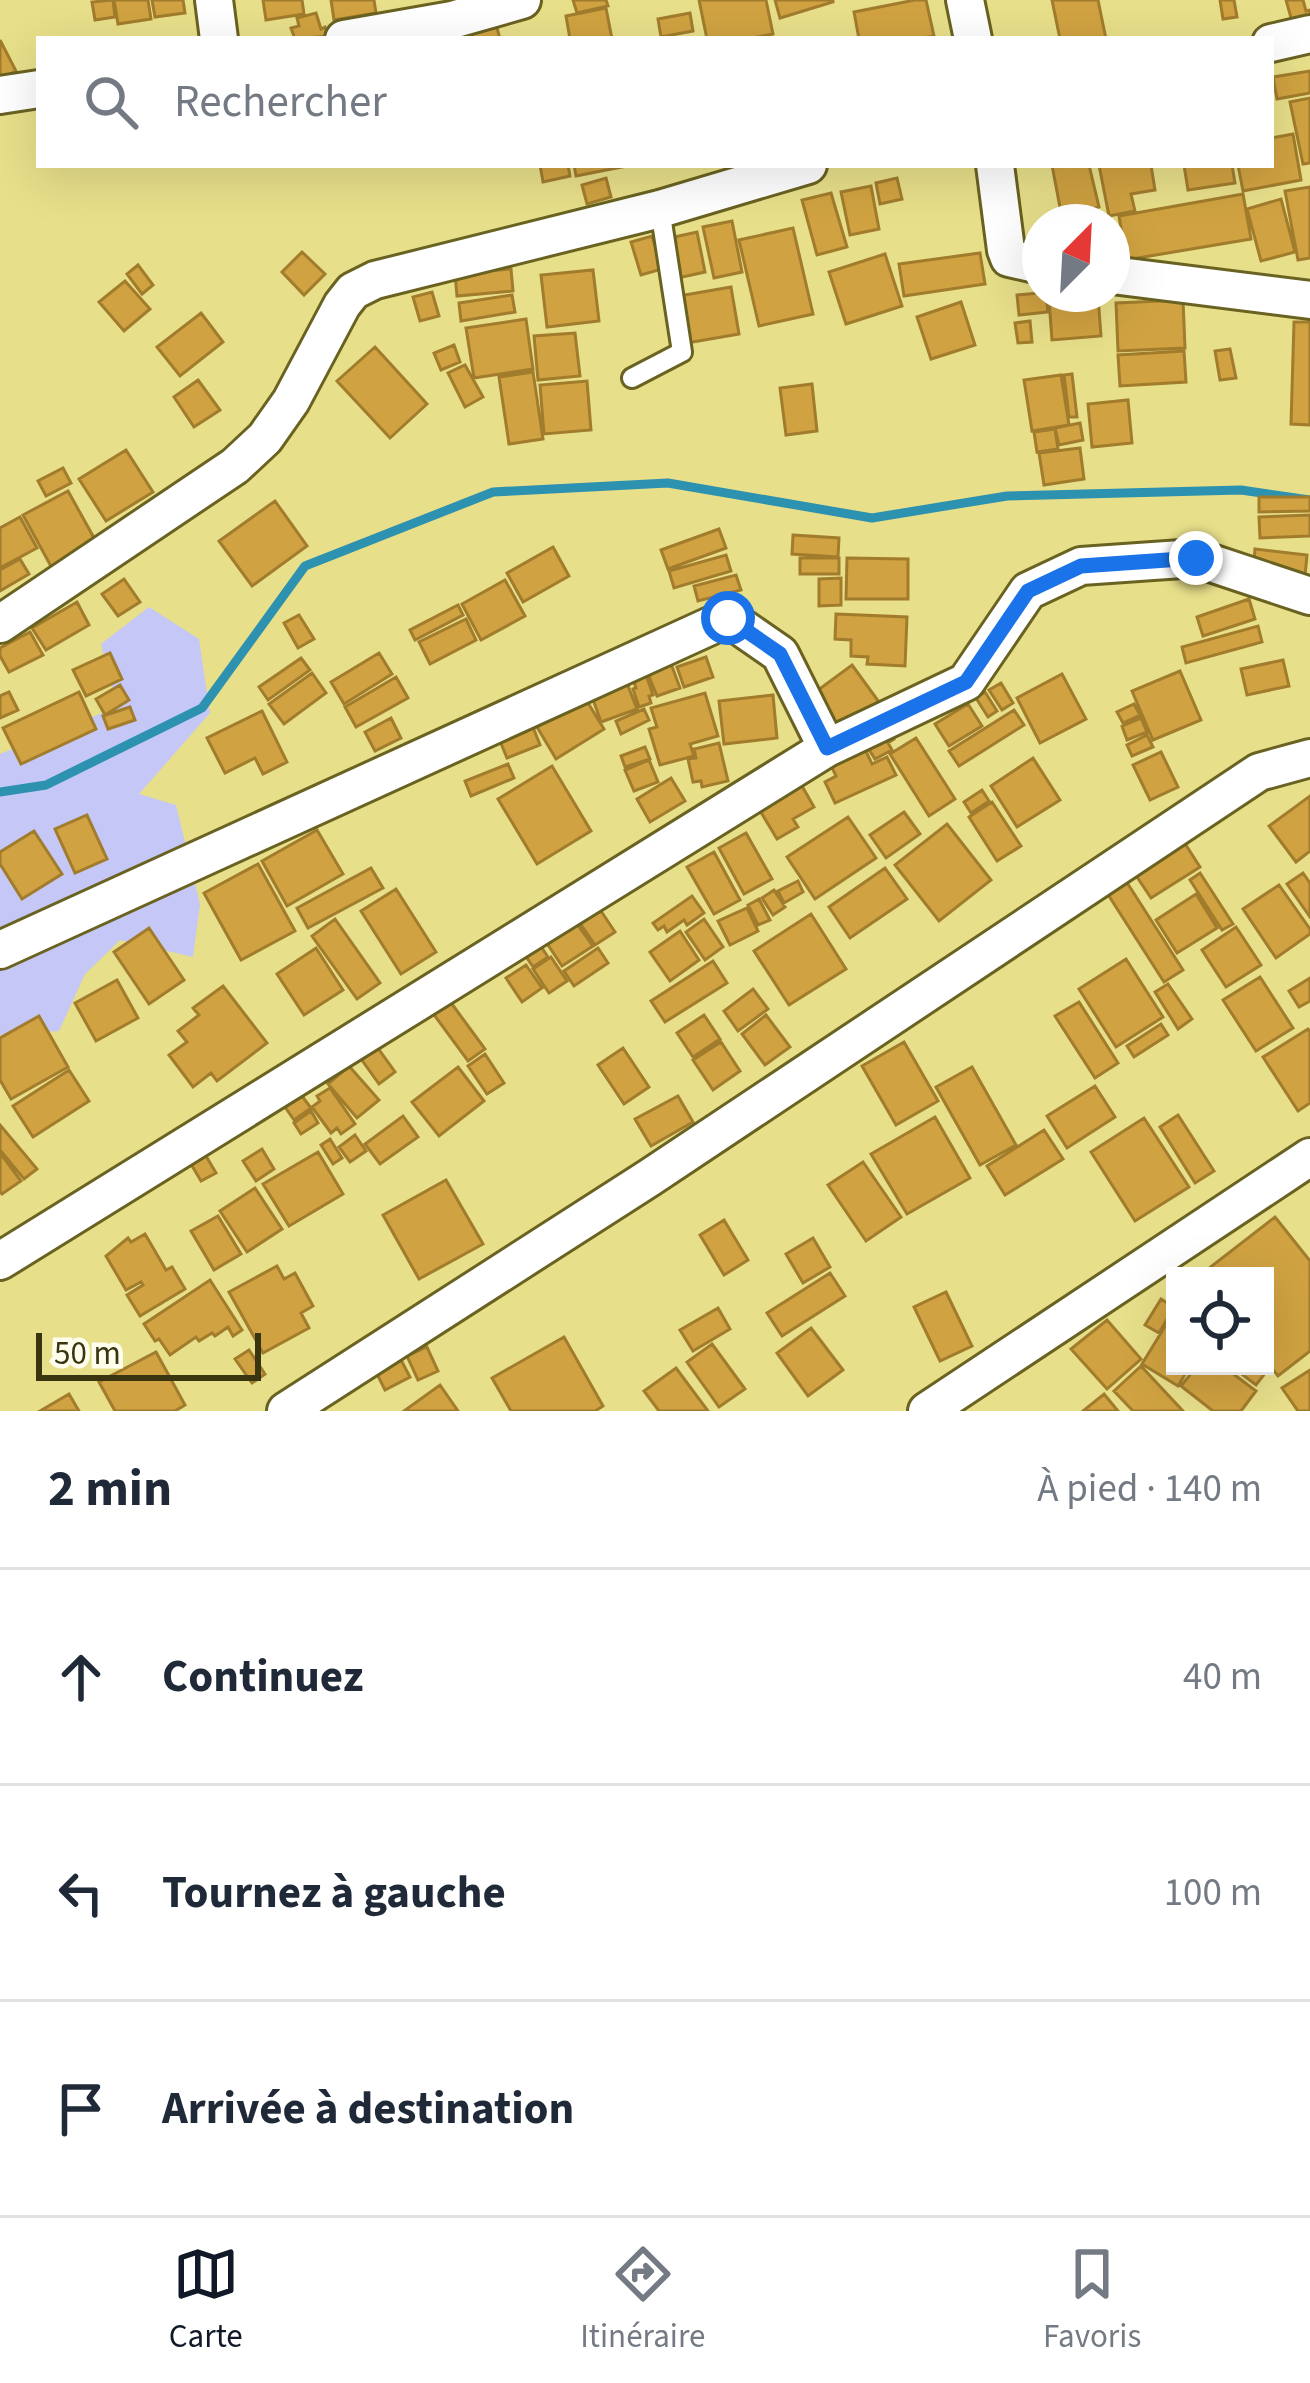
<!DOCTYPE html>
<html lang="fr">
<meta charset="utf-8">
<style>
body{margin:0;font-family:"Source Sans 3",sans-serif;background:#f6f6f7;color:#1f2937}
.controls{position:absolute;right:36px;bottom:36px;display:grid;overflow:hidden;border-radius:0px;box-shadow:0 12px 48px #0002}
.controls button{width:108px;height:108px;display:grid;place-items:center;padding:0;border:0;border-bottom:3px solid #e0e1e3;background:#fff;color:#1f2937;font:60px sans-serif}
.compass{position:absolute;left:1022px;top:204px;width:108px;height:108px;border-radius:50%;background:#fff;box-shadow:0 12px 48px #0002;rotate:24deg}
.scale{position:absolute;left:36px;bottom:30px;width:225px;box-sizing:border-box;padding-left:12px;border:6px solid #393511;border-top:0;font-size:33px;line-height:42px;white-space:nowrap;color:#393511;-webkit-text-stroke:9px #fffeed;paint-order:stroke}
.stop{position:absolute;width:36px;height:36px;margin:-27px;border:9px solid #1a73e8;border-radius:50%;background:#fff}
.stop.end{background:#1a73e8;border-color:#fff;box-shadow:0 3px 12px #0008}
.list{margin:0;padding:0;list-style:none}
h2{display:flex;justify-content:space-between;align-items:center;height:156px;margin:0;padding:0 48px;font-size:51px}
h2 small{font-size:39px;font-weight:400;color:#747a83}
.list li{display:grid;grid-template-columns:78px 1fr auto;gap:36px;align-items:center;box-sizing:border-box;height:216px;padding:0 48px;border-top:3px solid #e0e1e3}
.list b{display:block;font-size:45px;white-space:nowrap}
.list em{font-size:39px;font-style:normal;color:#747a83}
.icon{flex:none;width:66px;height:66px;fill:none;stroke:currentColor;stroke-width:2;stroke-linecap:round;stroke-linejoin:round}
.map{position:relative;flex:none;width:1310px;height:1411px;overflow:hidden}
.search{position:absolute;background:#fff;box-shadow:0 12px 48px #0002;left:36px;right:36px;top:36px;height:132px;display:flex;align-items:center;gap:30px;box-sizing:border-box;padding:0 42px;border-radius:0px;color:#747a83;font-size:45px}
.sheet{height:804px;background:#fff}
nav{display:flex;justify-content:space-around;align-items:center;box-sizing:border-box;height:168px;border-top:3px solid #e0e1e3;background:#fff;font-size:33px;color:#747a83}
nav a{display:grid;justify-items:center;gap:6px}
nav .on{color:#111827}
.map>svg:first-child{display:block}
</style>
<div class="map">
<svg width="1310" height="1411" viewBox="0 0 1310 1411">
<rect width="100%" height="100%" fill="#e8df8a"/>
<!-- green -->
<path fill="#c5c7f7" d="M149 607 199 639 210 713 139 794 176 805 200 904 193 957 120 940 85 974 59 1031 0 1035V754L117 707 101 644Z"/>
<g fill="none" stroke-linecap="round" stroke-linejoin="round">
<!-- stream -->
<path stroke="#2d91b0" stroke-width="9" d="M0 792 46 785 202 708 305 566 493 492 668 483 872 518 1007 496 1241 490 1310 500"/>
</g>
<!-- building -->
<path fill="#d0a241" stroke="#a17c2c" stroke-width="3" d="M113 0 115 17 95 20 92 2Z
M114 0H148L151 19 118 24Z
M152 0H183L185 13 155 17Z
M263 0H302L304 14 266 20Z
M331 0H374L376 13 334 20Z
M573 0H606L608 6 577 13Z
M699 0H766L773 34 747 39H707Z
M775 0H833V2L780 18Z
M915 0H926L934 36 918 39H859L854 12Z
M1052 0H1098L1106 39H1060Z
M1220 0H1234L1237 17 1223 19Z
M1286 0H1303L1306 11 1310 10V20L1293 25Z
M606 8 612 39H570L566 16Z
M316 13 321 29 325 27 328 36 295 39 291 28 299 26 297 18Z
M690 13 693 31 661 37 658 19Z
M496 24 500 39H451L450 37Z
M0 40 16 71 0 79Z
M1310 71V93L1277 99 1273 77Z
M1310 98V163L1303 164 1290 102Z
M1293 134 1301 180 1243 191 1238 165H1271V138Z
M540 165H568L570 176 543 182Z
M574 165H632L576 176Z
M1052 165H1089L1099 207 1062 218Z
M1099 165H1151L1155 190 1131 194 1135 211 1109 216Z
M1184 165H1232L1235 183 1188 190Z
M606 178 611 197 587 204 582 185Z
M897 178 902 199 880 204 876 183Z
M871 186 879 229 850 235 841 192Z
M1310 187V258L1298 260 1285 191Z
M831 193 847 247 817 255 802 200Z
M1243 194 1251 239 1126 260 1119 216Z
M1281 199 1295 252 1261 261 1247 209Z
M732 221 742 272 714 278 703 227Z
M793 228 813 314 759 326 739 240Z
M697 232 705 272 678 278 670 238Z
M652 236 662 269 641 275 631 242Z
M302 252 325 274 304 295 282 272Z
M980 253 985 284 904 296 899 264Z
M885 254 902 306 846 324 829 272Z
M138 265 153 285 142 294 127 274Z
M511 269 513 291 457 296 455 274Z
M593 270 599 321 547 327 541 275Z
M125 281 150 309 124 331 99 302Z
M731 287 739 334 687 343 679 296Z
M432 292 439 316 420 321 413 297Z
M1040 293 1046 294 1048 312 1019 315 1017 295Z
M512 295 515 312 461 321 459 303Z
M1098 296 1101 336 1052 340 1049 300Z
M1183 300 1185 348 1118 351 1116 303Z
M961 302 975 345 931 359 917 317Z
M201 313 223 342 180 376 157 347Z
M526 319 533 369 474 378 466 328Z
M1030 321 1032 342 1018 343 1015 323Z
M1294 322H1310V425L1291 424Z
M575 333 580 376 538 380 534 336Z
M454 345 460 362 441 370 434 353Z
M375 347 427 404 390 438 337 381Z
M1230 349 1236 378 1220 380 1215 351Z
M1184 351 1186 382 1120 386 1118 355Z
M465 365 483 397 465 407 448 373Z
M533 372 543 439 509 444 499 377Z
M1072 374 1077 417H1069L1064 375Z
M1061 375 1069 425 1032 431 1024 380Z
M198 380 220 410 194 427 174 397Z
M587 381 591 430 544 434 540 385Z
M812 384 817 431 786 435 780 388Z
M1128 400 1132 443 1092 447 1088 404Z
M1080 423 1083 440 1059 445 1055 428Z
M1055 429 1058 449 1037 452 1034 432Z
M1080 448 1084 479 1044 485 1039 453Z
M126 450 153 492 106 521 79 479Z
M63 468 71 483 46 496 38 481Z
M68 491 98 545 53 570 23 515Z
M1259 497H1310V511L1259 512Z
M275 501 307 546 252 586 219 541Z
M1310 515V536L1260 538 1259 517Z
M20 517 37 548 0 568V528Z
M719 529 726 548 668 569 661 550Z
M793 535 839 538 838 557 792 554Z
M553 547 569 576 523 602 507 573Z
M1255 549 1307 555 1305 576 1253 570Z
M726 555 731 571 674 588 669 571Z
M800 558H839V574H800Z
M847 558 908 559V599H846Z
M20 559 29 574 0 591V570Z
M736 575 741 590 698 601 694 586Z
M841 578V605L819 606V579Z
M124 579 140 602 118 616 102 594Z
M505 580 525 616 481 640 462 604Z
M1249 599 1255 619 1203 636 1197 617Z
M77 602 89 625 46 650 32 628Z
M458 605 463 615 415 640 410 630Z
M836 614 907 617 905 666 867 664 868 657 851 656V640L835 639Z
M299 615 314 639 298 648 284 623Z
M466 619 476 640 430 664 419 642Z
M1258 626 1262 642 1186 663 1182 647Z
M30 632 43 655 9 672 0 656V648Z
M110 653 122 679 86 696 73 670Z
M379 653 392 674 344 704 331 682Z
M706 657 713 677 684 687 677 667Z
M301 658 310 670 268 700 259 687Z
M1283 660 1289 686 1247 695 1241 669Z
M670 661 680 688 657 696 646 669Z
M852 665 879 702 842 730 814 693Z
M644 669 653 695 649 696 651 703 639 707 633 689 636 688 631 673Z
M1180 671 1201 720 1153 740 1132 691Z
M312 673 326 693 284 724 269 704Z
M1062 674 1086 719 1040 743 1017 698Z
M396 677 408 698 356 727 345 707Z
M625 678 637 709 601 722 590 691Z
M1001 683 1013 703 1002 710 989 690Z
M120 685 129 700 105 715 96 699Z
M9 692 18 710 0 718V696Z
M79 692 96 729 21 764 3 728Z
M985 692 997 711 988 717 976 698Z
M705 693 718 736 690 744 694 756 660 765 649 729 657 727 651 708Z
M773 695 777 738 724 744 719 701Z
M585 698 604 729 556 759 537 727Z
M968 704 982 726 949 746 935 724Z
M1134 704 1140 715 1123 723 1117 712Z
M130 707 135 720 108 729 103 716Z
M644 709 649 720 621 734 616 721Z
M1014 710 1024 725 959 766 949 751Z
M262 711 287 762 263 774 255 758 225 773 207 738Z
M391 718 401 738 375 751 365 732Z
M1141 718 1147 732 1127 740 1122 726Z
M531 722 540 745 507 758 498 736Z
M890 732 894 739 888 743 892 750 875 759 866 745Z
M1147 735 1153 747 1132 756 1127 745Z
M916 738 955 799 929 816 890 754Z
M719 743 728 781 702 787 701 781 693 782 688 759 696 758 694 749Z
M863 745 872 764 887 757 896 775 835 803 825 782 836 776 829 761Z
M645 747 650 759 625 767 621 756Z
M1161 752 1178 787 1150 800 1133 765Z
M1033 758 1060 800 1017 827 991 786Z
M649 760 658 782 634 791 625 770Z
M508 764 514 778 471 796 465 781Z
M552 766 591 831 537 864 498 799Z
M671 778 685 801 650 822 637 799Z
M802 786 814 807 793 819 798 827 777 839 759 809Z
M982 790 989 801 971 813 964 802Z
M1310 796V851L1296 862 1269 826Z
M992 802 1021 846 997 861 969 817Z
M904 812 920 834 886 858 870 835Z
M87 815 107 859 75 873 55 829Z
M848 817 876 858 815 899 787 857Z
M947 824 991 880 939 921 895 865Z
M317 830 343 874 287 906 262 861Z
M34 831 62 874 22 899 0 864V852Z
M746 833 772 879 744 894 719 848Z
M1184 842 1200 867 1151 898 1135 874Z
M714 852 740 900 714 914 687 867Z
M258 864 295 931 241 960 204 893Z
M371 868 383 888 308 928 297 908Z
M885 868 907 899 850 938 829 907Z
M1200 873 1233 924 1222 930 1190 880Z
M1303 873 1310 883V917L1287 884Z
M798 881 803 892 784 903 778 891Z
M1126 881 1183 970 1164 982 1107 893Z
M1279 885 1310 929V934L1276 958 1243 909Z
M396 889 436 952 401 974 361 911Z
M774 890 785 907 773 915 762 898Z
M1196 894 1217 928 1177 953 1156 920Z
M692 896 704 913 687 925 684 920 667 932 664 926 658 930 653 923Z
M593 899 615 932 595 945 573 913Z
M759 899 770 920 758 925 748 905Z
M747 908 758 931 730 945 718 921Z
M569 913 593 946 562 966 540 933Z
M811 914 846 969 789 1005 754 951Z
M335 919 380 983 357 999 312 936Z
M704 919 723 947 705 960 686 932Z
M1236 927 1261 965 1226 987 1202 950Z
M149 928 184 980 149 1004 114 952Z
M680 931 699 960 670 981 650 952Z
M534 936 548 957 533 967 519 946Z
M316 948 343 990 304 1015 277 974Z
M598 948 608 963 574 986 564 971Z
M551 957 567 981 549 993 533 969Z
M1126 959 1163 1017 1116 1047 1079 989Z
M713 961 727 983 665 1022 651 1001Z
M526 965 542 988 522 1002 506 978Z
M1260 977 1293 1028 1256 1051 1223 1000Z
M1310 978V1001L1299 1007 1289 991Z
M117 980 138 1018 96 1041 75 1003Z
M1168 984 1192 1019 1178 1029 1155 992Z
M223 986 267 1043 217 1081 211 1073 193 1087 169 1055 187 1042 178 1031 199 1015 193 1008Z
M753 989 768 1009 738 1031 724 1011Z
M449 1000 485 1049 468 1061 432 1012Z
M1079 1002 1118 1063 1095 1078 1055 1016Z
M704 1015 720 1039 693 1057 677 1033Z
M766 1015 790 1047 765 1065 742 1034Z
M39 1016 68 1067 11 1099 0 1080V1038Z
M1161 1024 1168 1035 1134 1057 1127 1046Z
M1308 1029 1310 1032V1103L1298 1111 1263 1057Z
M721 1042 740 1071 713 1090 693 1060Z
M904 1042 938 1101 896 1125 862 1066Z
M375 1044 395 1072 379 1084 359 1056Z
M623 1048 649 1087 624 1104 598 1065Z
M485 1054 504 1083 487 1094 468 1066Z
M349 1066 379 1100 357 1118 328 1084Z
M458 1067 484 1101 439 1136 412 1102Z
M972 1067 1016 1145 980 1165 936 1087Z
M69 1070 89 1101 33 1137 13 1106Z
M1095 1086 1115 1117 1067 1148 1047 1116Z
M330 1088 355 1124 341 1134 337 1128 331 1133 312 1107 320 1101 317 1096Z
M302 1096 311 1108 294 1120 285 1107Z
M678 1096 693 1122 651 1146 635 1119Z
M311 1111 318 1123 301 1134 294 1123Z
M1178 1115 1214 1171 1195 1183 1160 1127Z
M403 1116 418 1137 380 1164 365 1144Z
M935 1117 970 1178 907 1214 871 1154Z
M1144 1118 1189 1187 1135 1221 1091 1152Z
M0 1125 37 1169 24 1179 0 1150Z
M1044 1130 1063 1159 1005 1195 987 1166Z
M355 1135 366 1151 350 1162 339 1147Z
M330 1139 342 1158 333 1164 321 1145Z
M262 1149 274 1169 256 1181 243 1161Z
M318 1152 343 1194 289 1226 263 1184Z
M0 1153 21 1181 2 1194 0 1191Z
M206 1156 216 1173 201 1181 191 1164Z
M863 1162 901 1217 866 1241 828 1185Z
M446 1180 483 1244 419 1279 383 1215Z
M255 1188 282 1229 247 1252 220 1211Z
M218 1216 241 1254 214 1270 191 1231Z
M1275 1217 1310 1261V1351L1278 1376 1265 1359V1276H1199Z
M724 1220 748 1260 724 1275 700 1235Z
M145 1234 166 1270 172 1267 185 1289 140 1316 127 1295 143 1285 141 1282 126 1290 106 1256 128 1238 131 1242Z
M813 1238 830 1267 803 1283 786 1254Z
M277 1266 284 1279 295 1273 313 1306 301 1313 309 1328 263 1353 229 1292Z
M830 1273 845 1296 782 1336 767 1313Z
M210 1280 242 1330 233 1336 228 1327 215 1336 212 1333 199 1341 196 1337 170 1355 159 1339 155 1341 144 1324Z
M946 1292 972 1346 940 1361 914 1307Z
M1161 1299 1174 1307 1159 1333 1145 1325Z
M718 1308 730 1329 693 1351 680 1330Z
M1175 1310V1366H1190L1178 1386 1142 1364Z
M1107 1320 1141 1359 1107 1389 1071 1349Z
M811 1328 843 1370 808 1396 777 1353Z
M564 1337 603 1406 595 1411H511L492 1378Z
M712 1344 745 1389 719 1407 687 1362Z
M427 1347 438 1371 418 1380 407 1356Z
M249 1350 265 1374 252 1383 235 1359Z
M156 1352 185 1405 175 1411H115L99 1382Z
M401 1360 410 1377 385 1390 376 1372Z
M1141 1366 1183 1411H1133L1114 1391Z
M1197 1366H1223L1256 1391 1241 1411H1213L1181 1386Z
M1231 1366H1258L1266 1372 1256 1385Z
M676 1368 708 1411H659L644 1391Z
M1310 1370V1411H1298L1282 1388Z
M440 1385 458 1411H404Z
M69 1394 79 1411H40Z
M1104 1394 1118 1411H1083Z"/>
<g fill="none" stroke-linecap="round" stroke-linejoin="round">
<!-- service casing -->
<g stroke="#696221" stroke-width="24">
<path id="service" d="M632 378 682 352 660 209"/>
</g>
<!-- minor casing -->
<g stroke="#696221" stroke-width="42">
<path id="minor" d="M214 0 219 39
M965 0 973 39
M344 39 452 20 522 0
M1271 43 1310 34
M0 95 39 89
M995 165 1006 250 1009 258 1040 265
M1112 275 1310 300
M0 624 235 466 265 438 291 401 342 305 353 291 375 280 660 209 808 165
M0 950 728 618 780 654 827 748
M0 1261 827 748 966 682 1028 591 1081 566 1196 558 1310 596
M286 1411 649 1178 1259 772 1310 758
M927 1411 1310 1157"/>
</g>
<!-- service -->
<use href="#service" stroke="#fff" stroke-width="18"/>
<!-- minor -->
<use href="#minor" stroke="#fff" stroke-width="36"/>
</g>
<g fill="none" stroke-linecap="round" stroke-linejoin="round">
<!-- route -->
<path stroke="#1a73e8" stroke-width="15" d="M728 618 780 654 827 748 966 682 1028 591 1081 566 1196 558"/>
</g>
</svg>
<div class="controls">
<button><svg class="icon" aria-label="locate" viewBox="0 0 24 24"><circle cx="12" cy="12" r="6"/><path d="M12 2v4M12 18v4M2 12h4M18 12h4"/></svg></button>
</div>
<svg class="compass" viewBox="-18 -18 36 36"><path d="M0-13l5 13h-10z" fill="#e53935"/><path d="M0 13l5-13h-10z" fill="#747a83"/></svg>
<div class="scale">50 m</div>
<div class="stop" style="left:728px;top:618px"></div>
<div class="stop end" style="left:1196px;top:558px"></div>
<div class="search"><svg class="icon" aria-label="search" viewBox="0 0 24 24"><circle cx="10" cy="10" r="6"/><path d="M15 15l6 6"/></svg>Rechercher</div>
</div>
<section class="sheet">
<h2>2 min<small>À pied · 140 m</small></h2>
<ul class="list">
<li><svg class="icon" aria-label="ahead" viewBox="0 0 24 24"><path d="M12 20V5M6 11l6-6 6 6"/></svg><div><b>Continuez</b></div><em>40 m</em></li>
<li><svg class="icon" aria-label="left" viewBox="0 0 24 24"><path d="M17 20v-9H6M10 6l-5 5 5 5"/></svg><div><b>Tournez à gauche</b></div><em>100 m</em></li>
<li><svg class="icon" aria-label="arrive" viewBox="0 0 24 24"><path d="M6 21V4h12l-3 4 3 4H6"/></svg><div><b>Arrivée à destination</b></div></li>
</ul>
</section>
<nav>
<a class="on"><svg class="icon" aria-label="map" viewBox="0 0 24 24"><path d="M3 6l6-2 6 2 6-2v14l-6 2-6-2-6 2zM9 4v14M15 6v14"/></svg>Carte</a>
<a><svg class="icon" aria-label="directions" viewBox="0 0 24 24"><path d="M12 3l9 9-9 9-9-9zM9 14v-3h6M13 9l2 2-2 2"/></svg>Itinéraire</a>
<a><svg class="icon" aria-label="saved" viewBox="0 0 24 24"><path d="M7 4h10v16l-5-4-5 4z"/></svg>Favoris</a>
</nav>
